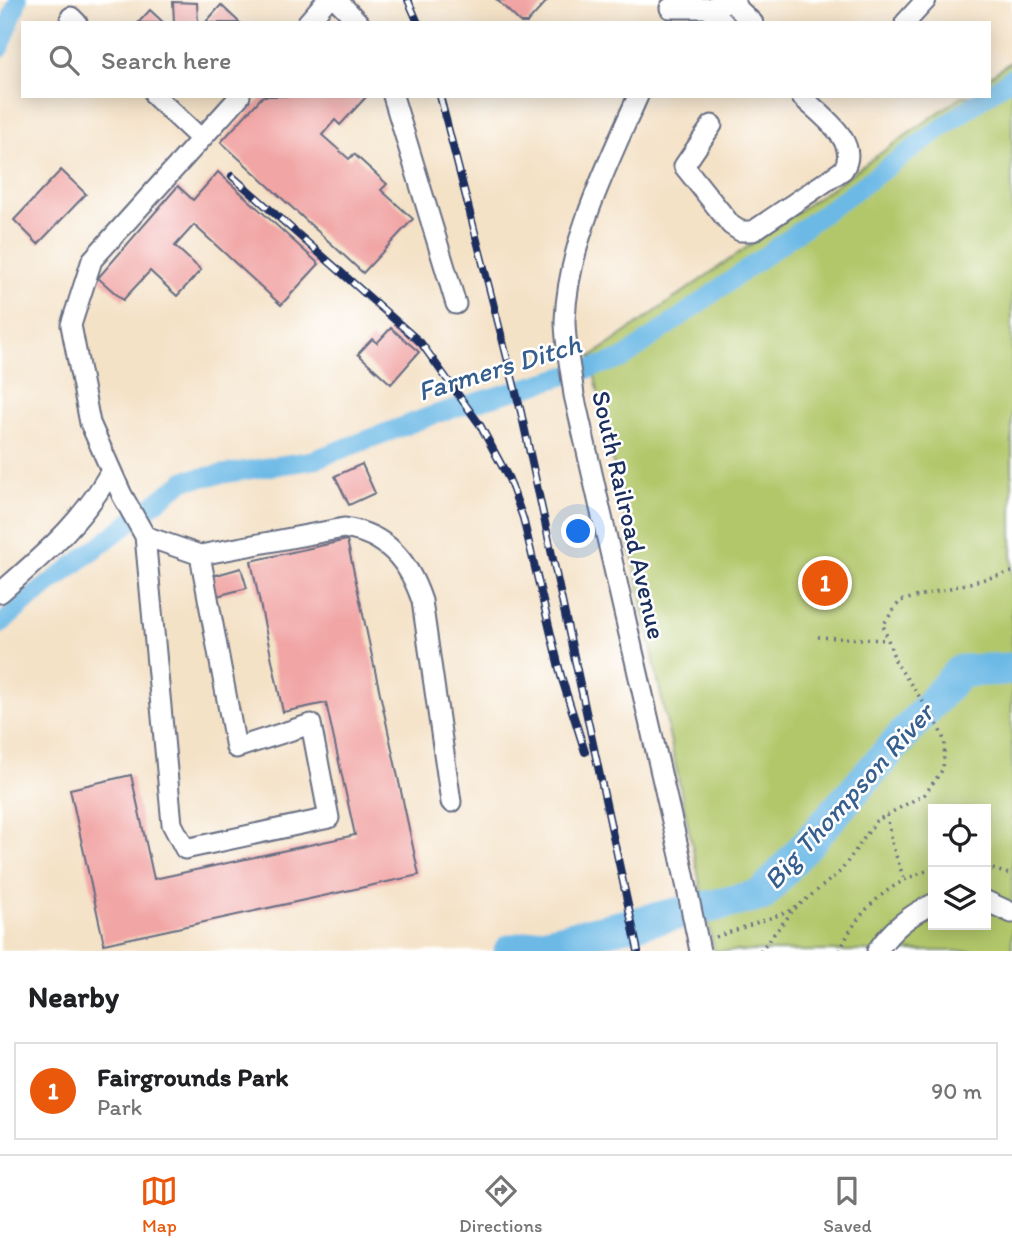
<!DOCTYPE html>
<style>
body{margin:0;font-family:Itim,sans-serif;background:#f6f6f6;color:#202124}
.controls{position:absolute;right:21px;bottom:21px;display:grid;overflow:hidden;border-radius:0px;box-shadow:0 4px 18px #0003}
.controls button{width:63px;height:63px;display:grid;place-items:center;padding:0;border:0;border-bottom:2px solid #e0e0e0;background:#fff;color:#202124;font:35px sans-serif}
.you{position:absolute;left:579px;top:532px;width:24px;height:24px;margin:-18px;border:5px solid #fff;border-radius:50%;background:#1a73e8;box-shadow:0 0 0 10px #1a73e833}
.badge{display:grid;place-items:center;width:46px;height:46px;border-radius:50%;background:#ea580c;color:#fff;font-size:23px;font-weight:700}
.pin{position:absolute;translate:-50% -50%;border:4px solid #fff;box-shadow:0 2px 7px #0006}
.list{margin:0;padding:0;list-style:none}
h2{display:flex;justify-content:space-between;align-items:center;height:91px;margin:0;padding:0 28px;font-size:30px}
h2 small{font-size:23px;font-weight:400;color:#757577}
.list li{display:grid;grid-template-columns:46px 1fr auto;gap:21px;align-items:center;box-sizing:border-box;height:98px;margin:0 14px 14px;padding:0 14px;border:2px solid #e0e0e0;border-radius:0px}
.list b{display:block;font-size:26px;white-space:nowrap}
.list p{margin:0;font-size:23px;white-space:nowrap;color:#757577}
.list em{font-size:23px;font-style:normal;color:#757577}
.icon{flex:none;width:38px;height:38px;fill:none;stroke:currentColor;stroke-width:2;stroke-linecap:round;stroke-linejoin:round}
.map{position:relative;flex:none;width:1012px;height:951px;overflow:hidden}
.search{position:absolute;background:#fff;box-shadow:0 4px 18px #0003;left:21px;right:21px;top:21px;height:77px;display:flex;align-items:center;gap:18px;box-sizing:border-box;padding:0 24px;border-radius:0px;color:#757577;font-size:26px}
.sheet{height:203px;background:#fff}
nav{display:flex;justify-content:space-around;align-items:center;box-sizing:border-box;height:98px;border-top:2px solid #e0e0e0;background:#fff;font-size:19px;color:#757577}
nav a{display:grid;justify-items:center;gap:4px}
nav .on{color:#ea580c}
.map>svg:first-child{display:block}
</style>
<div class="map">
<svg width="1012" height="951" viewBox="0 0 1012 951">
<rect width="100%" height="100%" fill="#fff"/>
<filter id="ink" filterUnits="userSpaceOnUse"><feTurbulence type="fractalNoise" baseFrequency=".0143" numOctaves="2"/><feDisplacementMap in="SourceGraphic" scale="14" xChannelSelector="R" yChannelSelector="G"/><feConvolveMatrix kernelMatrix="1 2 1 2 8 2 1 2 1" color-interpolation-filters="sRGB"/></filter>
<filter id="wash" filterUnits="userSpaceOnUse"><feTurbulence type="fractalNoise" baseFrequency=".00686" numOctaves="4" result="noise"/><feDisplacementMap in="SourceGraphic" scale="28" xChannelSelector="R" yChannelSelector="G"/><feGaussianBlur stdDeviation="1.57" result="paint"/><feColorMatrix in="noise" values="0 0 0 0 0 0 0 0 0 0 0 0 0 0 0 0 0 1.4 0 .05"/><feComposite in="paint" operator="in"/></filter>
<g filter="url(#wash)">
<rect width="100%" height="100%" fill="#f4e2c7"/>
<!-- green -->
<path fill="#b2c76b" stroke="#667b64" stroke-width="2" fill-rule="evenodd" d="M1012 61V951H714L591 357 962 96H989V77ZM933 809H986V925H933Z"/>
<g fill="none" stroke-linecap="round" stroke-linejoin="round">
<!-- canal -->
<path stroke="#6cb9e6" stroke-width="19" d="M0 49 18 0
M989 94 1012 77
M0 625 27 601 185 480 313 460 436 414 622 359 986 96"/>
<!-- river -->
<path stroke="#6cb9e6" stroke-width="33" d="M510 951 762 895 960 671 1012 669"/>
</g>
<g id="blocks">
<!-- building -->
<path fill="#f1a5a4" d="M497 0H548L527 23H521Z
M173 2 197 3 198 23H174Z
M221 5 240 23H205Z
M150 10 164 23H138Z
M263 96H367L340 125 335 120 322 135 349 159 354 154 387 184 381 190 413 219 363 273 221 142Z
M61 170 86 194 38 244 14 220Z
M218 172 319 264 281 305 194 225 175 246 201 270 177 296 150 271 123 300 98 278 178 186 193 200Z
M391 328 419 352 391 384 358 354 372 339 377 343Z
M362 464 375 493 349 505 335 476Z
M347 540 419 875 104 944 70 789 131 775 154 879 355 835 326 703 283 712 251 561Z
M241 568 247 588 205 599 199 580Z"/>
</g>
</g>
<g filter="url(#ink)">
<use href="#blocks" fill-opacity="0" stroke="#676e83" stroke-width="2"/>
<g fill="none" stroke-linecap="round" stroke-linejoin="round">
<!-- minor casing -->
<g stroke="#676e83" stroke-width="23">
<path id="minor" d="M337 0 359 23
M731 2 753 23
M670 8H708L735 0
M708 8 724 23
M71 17 77 23
M307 23 327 0
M905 23 926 0
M155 96 201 139
M393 96 456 304
M638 96C607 166 568 242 565 320 565 345 571 371 574 395L681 860
M712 125 684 166 731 225 740 231H753L843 170C862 142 820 115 801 96
M145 536 200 555 236 748 311 724 329 818 185 849 172 824 145 536 122 495 90 423 71 325 92 260 240 96
M200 555 344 528C387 534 409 562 422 601L451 802
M0 593C44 554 82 523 111 471
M986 901 1012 913
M877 951C892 929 909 915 933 904"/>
</g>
<!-- path -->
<path stroke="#676e83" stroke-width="3.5" stroke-dasharray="2 5" stroke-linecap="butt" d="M818 637 888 640
M887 815 893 847 904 879
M986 867 1012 875
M716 937 793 910 841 871 876 821 925 794 943 769 945 742 935 719 896 663 883 625 900 601 1012 572
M760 951 792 912
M840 951C857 910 890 881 933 869"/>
<!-- minor -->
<use href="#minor" stroke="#fff" stroke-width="19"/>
<!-- rail casing -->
<g stroke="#1b2f5e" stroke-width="8">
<path id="rail" d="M408 0 418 23
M440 96 521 412 638 951
M232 176 421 343 480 425 509 479 523 518 561 676 585 752"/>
</g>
<!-- rail -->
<use href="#rail" stroke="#fff" stroke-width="5" stroke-dasharray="16" stroke-linecap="butt"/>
<!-- minor-bridge casing -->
<g stroke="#676e83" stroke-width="23" stroke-linecap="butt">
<path id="minor-bridge" d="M681 860 700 951"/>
</g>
<!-- minor-bridge -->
<use href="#minor-bridge" stroke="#fff" stroke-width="19"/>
</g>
</g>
<g text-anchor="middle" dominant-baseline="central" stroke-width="5" stroke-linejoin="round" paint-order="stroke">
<!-- street labels -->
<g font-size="26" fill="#1b2f5e" stroke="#fff">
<text transform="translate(629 515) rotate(77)">South Railroad Avenue</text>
</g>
<!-- water labels -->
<g font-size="28" font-style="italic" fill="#375f8e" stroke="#fff">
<text transform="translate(499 367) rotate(-17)">Farmers Ditch</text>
<text transform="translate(848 796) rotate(-48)">Big Thompson River</text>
</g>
</g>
</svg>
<div class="controls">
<button><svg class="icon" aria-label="locate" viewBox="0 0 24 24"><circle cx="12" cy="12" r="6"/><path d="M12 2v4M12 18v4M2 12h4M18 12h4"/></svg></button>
<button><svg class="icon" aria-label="layers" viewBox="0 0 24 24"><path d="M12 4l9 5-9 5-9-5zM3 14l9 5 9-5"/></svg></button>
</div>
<div class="you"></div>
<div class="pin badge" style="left:825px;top:583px">1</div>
<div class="search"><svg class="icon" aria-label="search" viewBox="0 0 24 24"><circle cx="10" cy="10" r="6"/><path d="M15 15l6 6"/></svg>Search here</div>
</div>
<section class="sheet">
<h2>Nearby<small></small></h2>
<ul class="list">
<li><span class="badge">1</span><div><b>Fairgrounds Park</b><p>Park</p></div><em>90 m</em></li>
</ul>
</section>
<nav>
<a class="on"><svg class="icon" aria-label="map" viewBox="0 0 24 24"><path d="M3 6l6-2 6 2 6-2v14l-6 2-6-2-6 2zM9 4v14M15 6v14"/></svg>Map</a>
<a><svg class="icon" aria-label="directions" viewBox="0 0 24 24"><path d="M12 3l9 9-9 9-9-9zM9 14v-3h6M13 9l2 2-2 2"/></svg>Directions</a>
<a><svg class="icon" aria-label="saved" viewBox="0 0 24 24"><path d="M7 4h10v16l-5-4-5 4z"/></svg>Saved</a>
</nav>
